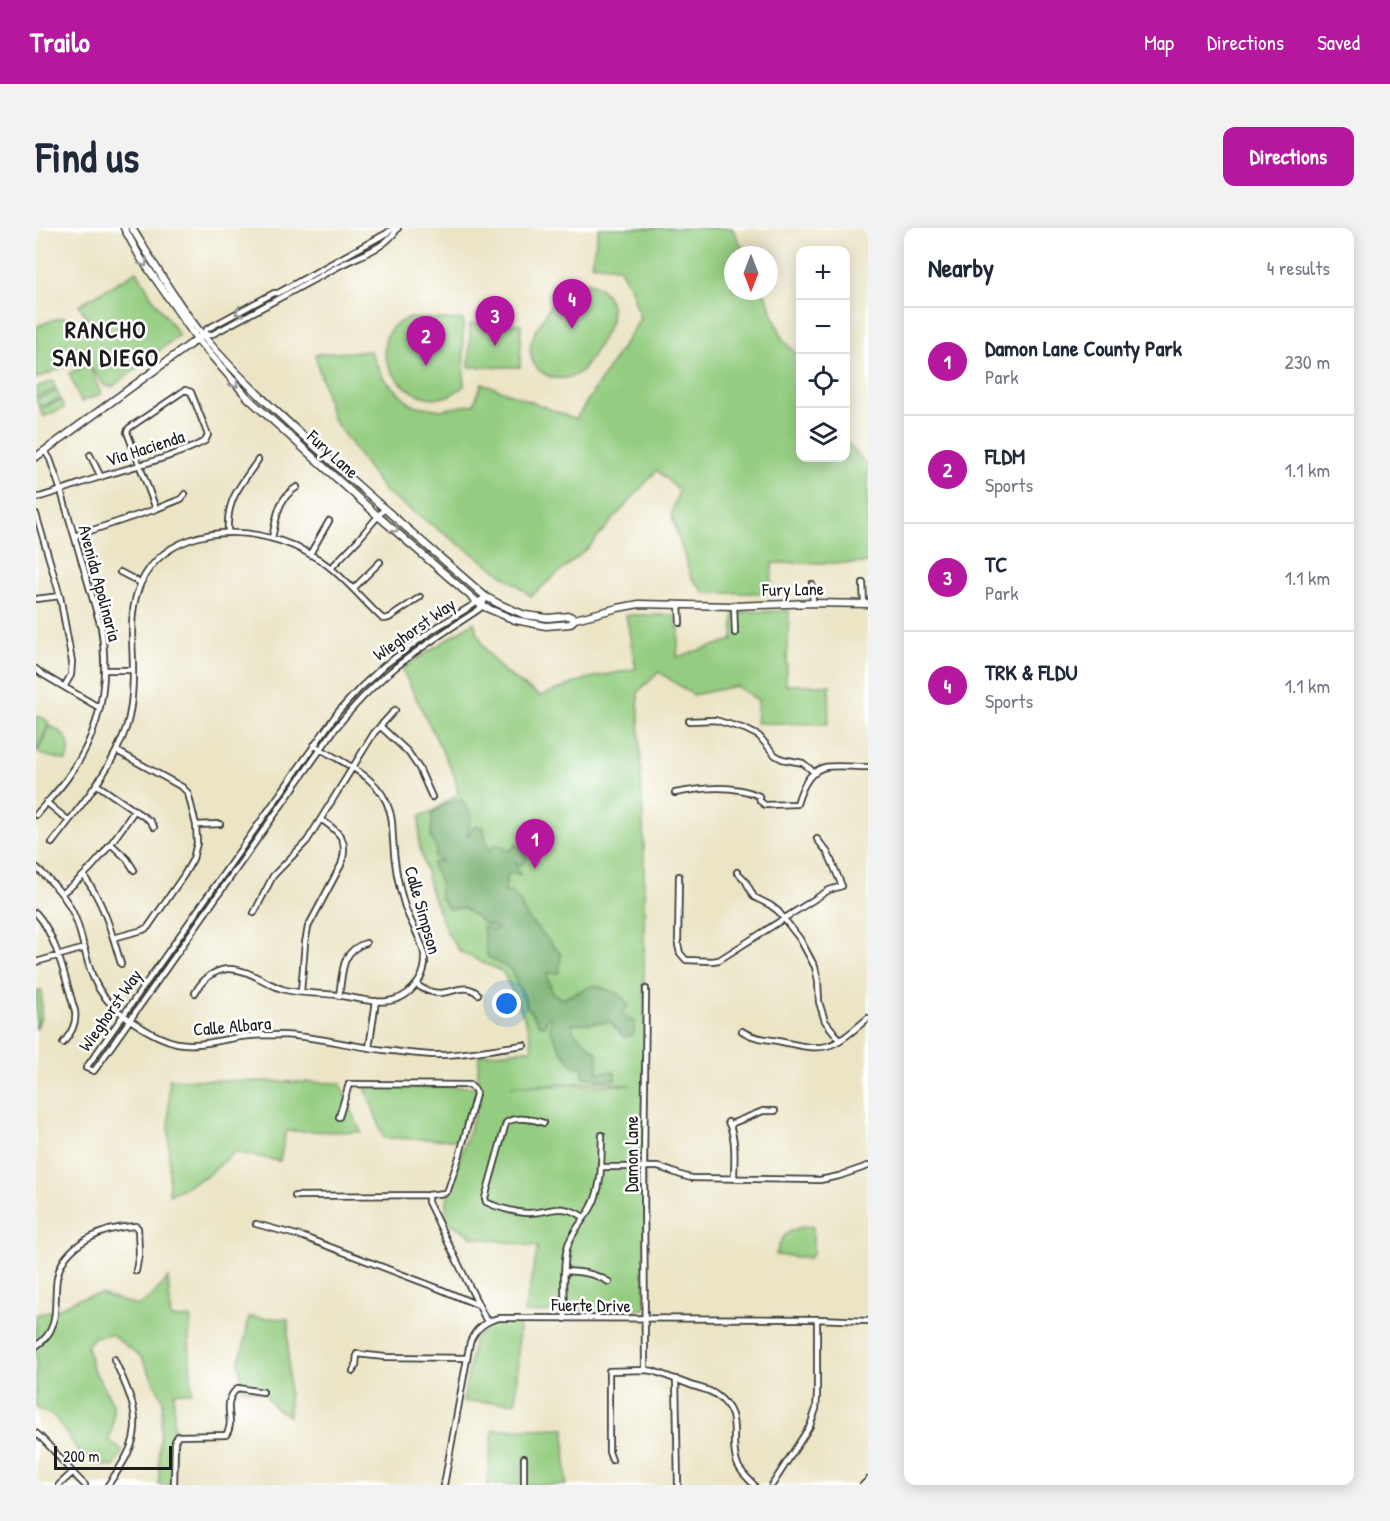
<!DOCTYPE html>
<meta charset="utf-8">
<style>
body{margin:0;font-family:"Patrick Hand",sans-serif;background:#f2f2f3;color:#1f2937}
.controls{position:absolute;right:18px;top:18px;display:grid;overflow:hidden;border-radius:12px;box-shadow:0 3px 15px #0003}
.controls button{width:54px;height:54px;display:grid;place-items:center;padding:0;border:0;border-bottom:2px solid #e0e1e3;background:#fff;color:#1f2937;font:30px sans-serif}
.compass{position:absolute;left:688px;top:18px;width:54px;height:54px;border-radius:50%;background:#fff;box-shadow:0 3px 15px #0003;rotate:180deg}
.scale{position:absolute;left:18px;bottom:15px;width:118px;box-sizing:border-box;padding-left:6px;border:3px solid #1c1c1c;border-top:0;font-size:16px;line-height:21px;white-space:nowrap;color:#1c1c1c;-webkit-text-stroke:4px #fff;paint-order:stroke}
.you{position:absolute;left:471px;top:776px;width:21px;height:21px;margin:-15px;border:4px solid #fff;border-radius:50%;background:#1a73e8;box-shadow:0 0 0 9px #1a73e833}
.badge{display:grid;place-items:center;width:39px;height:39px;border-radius:50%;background:#b5179e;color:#fff;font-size:20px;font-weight:700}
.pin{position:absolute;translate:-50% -50px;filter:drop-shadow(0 2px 3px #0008)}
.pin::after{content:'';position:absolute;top:32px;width:21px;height:18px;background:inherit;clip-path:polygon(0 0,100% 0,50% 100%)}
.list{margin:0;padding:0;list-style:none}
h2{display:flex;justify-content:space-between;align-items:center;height:78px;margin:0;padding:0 24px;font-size:26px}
h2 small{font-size:20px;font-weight:400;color:#747a83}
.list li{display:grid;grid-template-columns:39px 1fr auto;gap:18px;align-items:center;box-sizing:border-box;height:108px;padding:0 24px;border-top:2px solid #e0e1e3}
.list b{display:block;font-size:22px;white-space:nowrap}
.list p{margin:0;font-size:20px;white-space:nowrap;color:#747a83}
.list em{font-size:20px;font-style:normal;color:#747a83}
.icon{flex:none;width:33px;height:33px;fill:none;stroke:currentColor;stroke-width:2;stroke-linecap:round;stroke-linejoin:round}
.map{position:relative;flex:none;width:832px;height:1257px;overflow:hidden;border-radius:12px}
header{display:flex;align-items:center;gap:36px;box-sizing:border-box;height:84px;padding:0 30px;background:#b5179e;color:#fff}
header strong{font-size:28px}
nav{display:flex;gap:33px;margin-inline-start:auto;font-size:21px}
.intro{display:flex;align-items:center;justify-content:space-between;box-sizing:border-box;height:144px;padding:0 36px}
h1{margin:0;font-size:42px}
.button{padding:15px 27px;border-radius:12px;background:#b5179e;color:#fff;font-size:21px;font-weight:700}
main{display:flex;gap:36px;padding:0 36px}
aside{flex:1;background:#fff;border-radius:12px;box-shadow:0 3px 15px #0003}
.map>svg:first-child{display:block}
</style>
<header>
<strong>Trailo</strong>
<nav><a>Map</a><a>Directions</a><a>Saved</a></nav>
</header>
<div class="intro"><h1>Find us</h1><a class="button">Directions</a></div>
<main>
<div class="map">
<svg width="832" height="1257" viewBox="0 0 832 1257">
<rect width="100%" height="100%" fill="#fff"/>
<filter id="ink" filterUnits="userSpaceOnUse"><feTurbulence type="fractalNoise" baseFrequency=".0167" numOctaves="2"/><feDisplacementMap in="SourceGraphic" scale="12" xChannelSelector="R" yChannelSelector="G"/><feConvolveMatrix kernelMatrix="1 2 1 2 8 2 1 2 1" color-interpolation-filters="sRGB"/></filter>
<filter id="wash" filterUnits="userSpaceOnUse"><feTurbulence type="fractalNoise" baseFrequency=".008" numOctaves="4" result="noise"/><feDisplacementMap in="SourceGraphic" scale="24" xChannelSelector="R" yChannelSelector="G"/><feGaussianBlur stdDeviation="1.35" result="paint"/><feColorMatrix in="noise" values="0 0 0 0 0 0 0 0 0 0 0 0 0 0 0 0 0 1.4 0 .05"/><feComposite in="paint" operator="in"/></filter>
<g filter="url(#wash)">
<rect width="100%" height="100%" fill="#ebe4c5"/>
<!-- green -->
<path fill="#94cd81" stroke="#58744e" stroke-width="1.5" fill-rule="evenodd" d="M563 0H696L710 27H697V63H728L747 112 764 129V230H810V214L832 237V335H736L735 365H669L655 349 635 286 643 263 621 242 551 321 495 368 481 357 349 264 296 190 279 126 334 123 348 151 376 177 405 182 438 176 446 155 540 191 604 91 596 63 583 39 555 36Z
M101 43 116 69 143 107 76 159 69 158 54 139 65 166 45 174 33 145 53 137 47 129 43 132 0 151V99C23 89 35 82 52 105L54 95 43 77Z
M533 46 538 49 535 56C562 49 581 69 574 96 568 107 553 136 545 143 524 161 489 144 495 116 497 105 504 96 509 87 517 73 525 60 533 46Z
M372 90 427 92 428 158C423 162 418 166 412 168 366 182 319 110 372 90Z
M434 96H485L484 139H433Z
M17 153 20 161 0 169V159Z
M21 163 24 171 3 179 0 171Z
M25 172 28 180 7 189 4 181Z
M753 383 750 457H794L792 496 720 495 722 472 700 458 657 467 623 444 602 464 608 618 609 1081 488 1085 502 1019 437 1009 409 991 412 965 445 867 442 860 424 912 348 910 329 859H441L443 827 496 821C496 799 476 765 467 744L424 724 411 704 395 664 383 616 384 588 397 583 422 566 419 549 366 441 438 394C449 433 471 448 504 468L553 450 600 441 590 387H637L643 402 641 429 697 412 698 384ZM563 854 595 857 475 858H476Z
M0 488 9 491 13 495 0 524Z
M14 498C29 505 39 516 30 533L3 526V521Z
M6 763 5 788 0 802V764Z
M133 851 304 855 325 904 250 903 244 933 199 924 172 947 133 967Z
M777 998V1026L773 1030 740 1027C745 1005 755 999 777 998Z
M132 1050 135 1090H155L153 1111 156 1164H138V1257H123V1223L127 1172 106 1130 75 1106 58 1109 51 1118 56 1139 77 1175V1196L73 1213 87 1223 78 1239 62 1236 45 1227 18 1188 0 1180V1086H4L24 1080 43 1070 65 1066 101 1078 116 1068Z
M213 1089 252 1091 253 1188 239 1180 227 1164 206 1161 203 1132 208 1118Z
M480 1094 483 1097 480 1174H427L438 1112 450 1099 462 1095Z
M529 1200 530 1257H451L457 1202Z"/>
<!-- forest -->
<path fill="#77b06f" stroke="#4a6646" stroke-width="1.5" d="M425 571 436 587 431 608 439 598 447 599 453 623 460 616 474 623 480 616 492 630 485 637 479 635 484 647 476 644 471 648 469 665 475 664 483 672 490 688 525 726 523 745H511L516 765 526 771 558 757 583 766 593 777 585 786 599 795 597 807 588 809 574 794 536 796 537 803 562 825V845L576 843 579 845V851L572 852 547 849V840L537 837 525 822 514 801 515 789 511 790 509 798 503 796 490 777 475 742 451 728 447 699 458 703 462 700 449 696 428 680 413 681 404 669V654L396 636 400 633 406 634 398 628 401 622 395 610 396 586 407 578Z"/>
</g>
<g filter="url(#ink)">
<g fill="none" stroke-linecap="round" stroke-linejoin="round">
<!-- minor casing -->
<g stroke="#3b3a35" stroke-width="8">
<path id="minor" d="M167 107H175C218 84 262 60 305 37 326 26 349 21 362 0
M167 107 171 101 238 65H242L351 5 357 0
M54 227 65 249
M0 270C23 264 44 255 67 248 99 238 139 229 169 213L172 207 155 164 149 162 93 200 91 204 120 281
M0 286 24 368 36 434 35 447 28 459
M192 305C190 270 204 259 222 232
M39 308 120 281 145 271 149 266
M236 310C241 289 241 271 261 259
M274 326 293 293
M295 340 322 312 348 281
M84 344 105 355
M827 355 828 376
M776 356 777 375
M317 361 344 334
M450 369 446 378 442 382C412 402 381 421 354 444 333 461 316 480 299 501L58 843 50 840 302 484 324 460 349 437 398 401Z
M0 371 24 368
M643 377 644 395
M698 378 699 405
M0 441 6 446 64 480
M69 442H97
M653 493 679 492 709 501 723 508 739 527 746 531 767 535 779 545
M344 498 372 524 383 540 396 569
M60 556 114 593 118 599
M639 565C666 560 697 556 723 568L724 573 729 577 761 576C765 562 772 543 789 539 797 537 822 539 832 539
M10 574 33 593
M0 587C10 575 21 564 30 552 64 507 74 454 65 399L25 263 14 231 9 223
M160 597 184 596
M16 615C43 579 75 544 90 500 96 482 97 461 97 442 97 416 93 390 101 365 119 309 183 296 234 310 252 314 268 322 284 332 308 348 326 372 347 391L353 390 384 369
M75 616 91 631 98 642
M0 639C16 654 30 668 39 689 50 716 50 750 72 773 87 789 118 810 141 815 163 819 183 812 204 809 217 807 231 807 245 807 280 808 313 818 348 822 366 824 384 827 402 827 431 827 460 820 488 817
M701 644 709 652 718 669 734 677 742 683 764 711 779 739 782 753 783 774 789 793 804 812
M48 648C69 677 75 703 85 736
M643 648 642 717 644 725 650 732 676 733 683 732 793 662 806 658 792 625 781 611
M26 665C57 644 77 613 99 582
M0 685C20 706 30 754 39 783 41 796 35 805 27 815
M218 685 237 648 271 613 338 505 359 482
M77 710 107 702 112 699 148 647 157 631 161 615 160 597 152 565 146 559 81 523
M0 734 49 720
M381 757C388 762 395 765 404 765 419 764 430 755 442 766
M265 764 269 715 272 699 305 637C313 613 305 605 286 592
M159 765C166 752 176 743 191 741 211 740 228 755 246 761 262 766 285 765 301 767 327 771 358 783 378 759 385 752 388 744 389 735 389 715 375 697 369 679 362 657 358 634 357 611 356 602 357 593 354 584 345 548 306 535 278 517
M303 768C307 745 304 723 330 715
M706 803C716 810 730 811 742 813 791 824 794 823 832 790
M333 820 340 773
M303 889 313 856 434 857 439 862 440 866 424 926 412 962 409 965 392 967V974L451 1094
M692 894C701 910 698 933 698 951
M508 895C498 891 478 888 470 895L449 970 450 974C460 979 481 985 492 985 518 984 523 974 548 989
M695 898 697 895 727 883H739
M565 939H622C634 942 644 948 656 950L784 952 803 948 832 938
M259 968 392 967
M220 996 268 1009 404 1061 442 1077
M529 1043C546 1044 558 1045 573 1054
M529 1091C529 1068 526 1042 531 1020 535 1005 547 993 555 980 567 958 565 932 566 907
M0 1118C26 1101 17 1076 21 1050 27 1015 69 999 100 998L102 1000 103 1026 100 1043
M609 1142 608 939 610 761
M317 1143 320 1137 321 1126 349 1129 430 1130
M640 1151 642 1257
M0 1205C18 1220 31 1241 49 1257
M488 1230V1257
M576 1232 573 1224V1143L609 1142 617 1143C631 1148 644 1153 657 1158 665 1160 673 1162 679 1166 709 1187 692 1209 701 1235 704 1244 712 1250 718 1257
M23 1257 36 1245
M72 1257C79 1247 87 1236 92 1225 109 1192 92 1162 78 1131
M138 1257 139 1213 142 1208 190 1207C201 1192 183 1176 202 1160L227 1164
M408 1257 434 1114C440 1100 449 1093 463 1090L781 1091 832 1093
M736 1257 774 1198 780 1181 781 1167V1091
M827 1257 832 1252"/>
</g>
<!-- major casing -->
<g stroke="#3b3a35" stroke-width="9">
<path id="major" d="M88 0 104 29 161 111 213 171 342 288 446 378 479 392 510 398 534 396 539 391 582 380 603 376 698 378 777 375 832 376
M96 0C119 37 141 76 169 110 205 152 245 188 286 225 340 274 395 321 450 369L463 376 489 387 512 390 534 388 539 391
M0 229 164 109"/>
</g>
<!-- minor -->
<use href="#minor" stroke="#fff" stroke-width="4.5"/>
<!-- major -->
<use href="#major" stroke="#fff" stroke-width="6"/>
</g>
<!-- one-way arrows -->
<defs><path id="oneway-chevron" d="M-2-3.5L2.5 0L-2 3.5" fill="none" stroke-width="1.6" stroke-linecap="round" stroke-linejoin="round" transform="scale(1.5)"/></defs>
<g stroke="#999">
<use href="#oneway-chevron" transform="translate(108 35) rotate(56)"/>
<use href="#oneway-chevron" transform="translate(203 84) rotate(152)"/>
<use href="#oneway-chevron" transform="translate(199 156) rotate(49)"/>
<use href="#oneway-chevron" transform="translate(359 301) rotate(40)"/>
</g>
</g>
<g text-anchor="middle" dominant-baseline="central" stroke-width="5" stroke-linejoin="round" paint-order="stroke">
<!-- street labels -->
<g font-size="18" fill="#1c1c1c" stroke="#fff">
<text transform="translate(109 220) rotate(-18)">Via Hacienda</text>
<text transform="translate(297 226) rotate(42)">Fury Lane</text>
<text transform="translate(64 355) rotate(75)">Avenida Apolinaria</text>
<text transform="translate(757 361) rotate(-1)">Fury Lane</text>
<text transform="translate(378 401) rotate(-35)">Wieghorst Way</text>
<text transform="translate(387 682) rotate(74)">Calle Simpson</text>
<text transform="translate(74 782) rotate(-55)">Wieghorst Way</text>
<text transform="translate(196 798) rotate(-5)">Calle Albara</text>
<text transform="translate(595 926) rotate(-90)">Damon Lane</text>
<text transform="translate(555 1077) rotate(1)">Fuerte Drive</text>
</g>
<!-- district labels -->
<g font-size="24" font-weight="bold" letter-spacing="1.5" fill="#1c1c1c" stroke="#fff">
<text x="70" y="101">RANCHO<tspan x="70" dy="28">SAN DIEGO</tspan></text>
</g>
</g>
</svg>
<div class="controls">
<button>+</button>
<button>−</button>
<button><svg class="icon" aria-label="locate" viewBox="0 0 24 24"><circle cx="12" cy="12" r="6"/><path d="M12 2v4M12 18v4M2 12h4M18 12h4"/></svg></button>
<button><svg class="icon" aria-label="layers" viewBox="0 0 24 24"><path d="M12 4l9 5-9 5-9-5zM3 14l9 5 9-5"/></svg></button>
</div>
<svg class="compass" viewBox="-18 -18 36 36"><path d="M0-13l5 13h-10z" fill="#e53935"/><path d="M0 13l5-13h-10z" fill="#747a83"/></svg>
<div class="scale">200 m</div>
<div class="you"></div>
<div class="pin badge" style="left:499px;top:641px">1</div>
<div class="pin badge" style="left:390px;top:138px">2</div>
<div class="pin badge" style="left:459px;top:118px">3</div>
<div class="pin badge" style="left:536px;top:101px">4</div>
</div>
<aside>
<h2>Nearby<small>4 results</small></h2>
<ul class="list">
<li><span class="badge">1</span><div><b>Damon Lane County Park</b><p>Park</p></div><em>230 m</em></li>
<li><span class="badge">2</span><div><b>FLDM</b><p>Sports</p></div><em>1.1 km</em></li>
<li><span class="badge">3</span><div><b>TC</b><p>Park</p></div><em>1.1 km</em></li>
<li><span class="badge">4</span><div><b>TRK &amp; FLDU</b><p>Sports</p></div><em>1.1 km</em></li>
</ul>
</aside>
</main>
